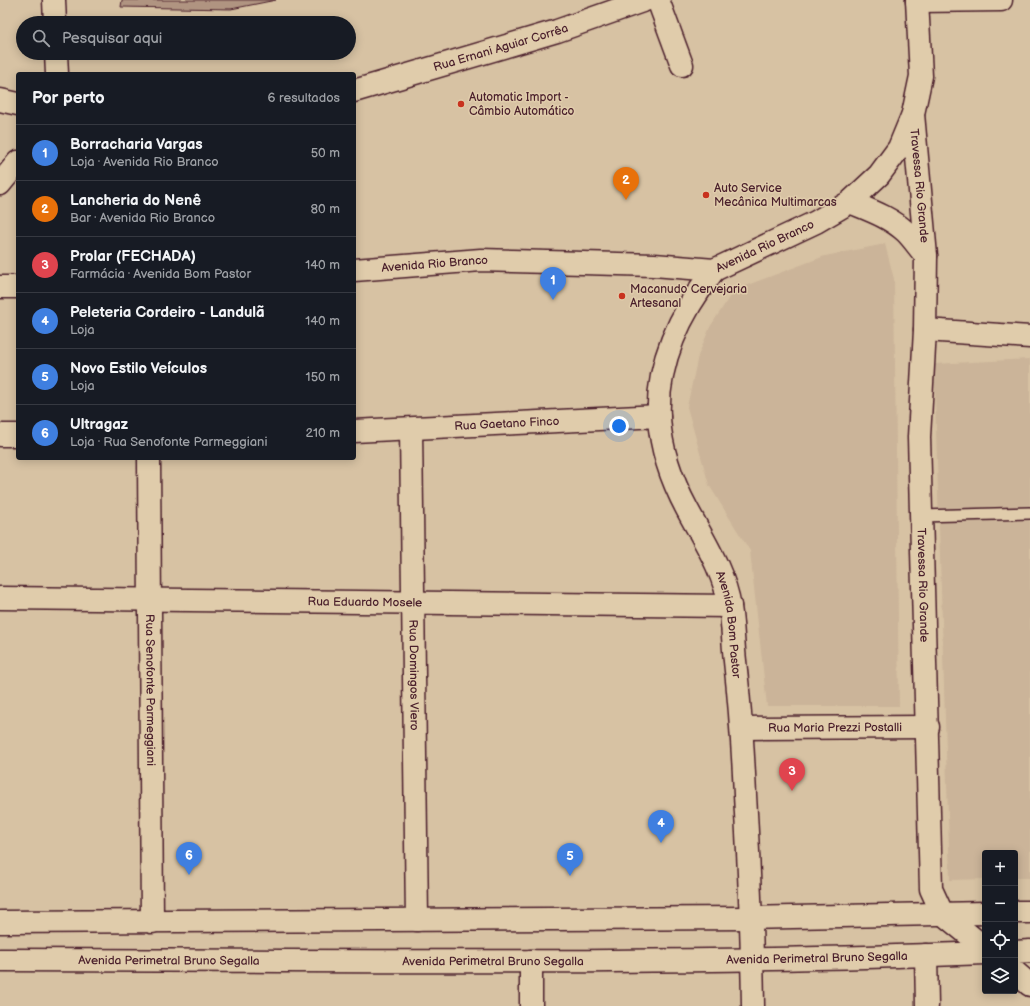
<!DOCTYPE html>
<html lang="pt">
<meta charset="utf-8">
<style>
body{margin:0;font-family:"Balsamiq Sans",sans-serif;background:#20242c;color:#f1f3f6}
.controls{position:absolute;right:12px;bottom:12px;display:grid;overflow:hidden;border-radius:4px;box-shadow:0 2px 10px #0003}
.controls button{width:36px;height:36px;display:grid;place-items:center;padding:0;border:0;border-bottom:1px solid #363941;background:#171b24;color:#f1f3f6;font:20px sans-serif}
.you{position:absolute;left:619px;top:426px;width:14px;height:14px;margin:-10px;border:3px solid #fff;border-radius:50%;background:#1a73e8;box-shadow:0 0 0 6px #1a73e833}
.badge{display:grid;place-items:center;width:26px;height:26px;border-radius:50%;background:#ea580c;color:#fff;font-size:13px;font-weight:700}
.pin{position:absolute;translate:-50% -33px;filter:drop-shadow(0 1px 2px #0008)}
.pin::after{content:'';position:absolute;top:21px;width:14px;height:12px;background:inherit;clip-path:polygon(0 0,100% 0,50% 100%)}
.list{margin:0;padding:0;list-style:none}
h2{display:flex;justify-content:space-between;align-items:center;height:52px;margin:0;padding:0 16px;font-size:17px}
h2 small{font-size:13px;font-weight:400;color:#9ea1a6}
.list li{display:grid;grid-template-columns:26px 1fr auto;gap:12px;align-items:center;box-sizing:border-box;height:56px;padding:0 16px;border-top:1px solid #363941}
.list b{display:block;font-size:15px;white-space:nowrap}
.list p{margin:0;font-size:13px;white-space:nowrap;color:#9ea1a6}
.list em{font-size:13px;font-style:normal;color:#9ea1a6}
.icon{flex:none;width:22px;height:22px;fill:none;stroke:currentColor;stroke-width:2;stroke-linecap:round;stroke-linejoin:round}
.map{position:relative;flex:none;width:1030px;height:1006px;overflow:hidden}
.search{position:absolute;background:#171b24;box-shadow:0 2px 10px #0003;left:16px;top:16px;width:340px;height:44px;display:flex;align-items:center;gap:10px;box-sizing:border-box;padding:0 14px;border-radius:22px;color:#9ea1a6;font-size:15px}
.panel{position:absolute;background:#171b24;box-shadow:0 2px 10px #0003;left:16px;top:72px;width:340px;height:388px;border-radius:4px}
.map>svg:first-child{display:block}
</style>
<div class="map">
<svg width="1030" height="1006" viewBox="0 0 1030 1006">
<rect width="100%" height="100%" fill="#d7c2a3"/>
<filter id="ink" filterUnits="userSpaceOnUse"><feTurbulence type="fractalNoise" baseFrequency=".025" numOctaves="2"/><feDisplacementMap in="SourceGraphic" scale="8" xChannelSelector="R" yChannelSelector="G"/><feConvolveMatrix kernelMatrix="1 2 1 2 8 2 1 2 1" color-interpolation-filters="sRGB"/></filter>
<g filter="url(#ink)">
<!-- built -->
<path fill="#cbb499" d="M885 244 894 279 899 706H767L750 551 709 485 687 407 698 356 710 327 734 290 825 256Z
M1030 359V878H1015V853H985V879L950 880 934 364Z"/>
<!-- building -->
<path fill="#b09481" stroke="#4a1f2b" d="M122 0H276L231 9 121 7Z"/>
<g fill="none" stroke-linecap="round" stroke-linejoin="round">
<!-- service casing -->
<g stroke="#4a1f2b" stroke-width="14">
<path id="service" d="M921 516 1030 513"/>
</g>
<!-- minor casing -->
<g stroke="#4a1f2b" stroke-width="25">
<g id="minor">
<path d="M54 0 55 23"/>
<path d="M658 0 682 65"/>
<path d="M917 1 1001 0"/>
<path d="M56 53 57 74"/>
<path d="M0 184 18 162"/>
<path d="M925 330 1030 337"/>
<path id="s1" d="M411 429 417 920"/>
<path id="s2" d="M354 431 659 416"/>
<path d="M0 435H18"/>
<path id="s3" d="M149 458 152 922"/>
<path id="s4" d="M0 598 730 606"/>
<path id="s5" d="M742 728 928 727"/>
<path d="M926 955 927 1006"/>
<path d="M531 961V1006"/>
</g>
</g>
<!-- secondary casing -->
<g stroke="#4a1f2b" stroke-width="25">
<g id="secondary">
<path id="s6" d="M354 91 557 31 645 0"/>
<path d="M0 100 18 104"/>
<path id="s7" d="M913 114 926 256 925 330 919 437 931 889 942 913 985 948"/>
<path d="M850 202C869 210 890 217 906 232 913 239 919 248 926 256"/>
<path id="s8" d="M354 270 481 260 654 265 714 270 816 222 850 202 879 175 899 148 913 114 921 76 917 0"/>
<path id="s9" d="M714 270C681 312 656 362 659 418 661 450 672 481 687 509 704 541 724 571 730 607 733 625 733 643 735 661 740 705 743 750 745 795 749 865 752 935 753 1006"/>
<path d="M0 287H18"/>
<path d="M1015 972 1030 985"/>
</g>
</g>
<!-- trunk casing -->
<g stroke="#4a1f2b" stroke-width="25">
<g id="trunk">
<path d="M1015 912H1030"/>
<path d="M0 922 751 918 985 913"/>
<path d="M1015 952 1030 951"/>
<path id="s10" d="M0 960C328 960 657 966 985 953"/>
</g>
</g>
<!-- service -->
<use href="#service" stroke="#e0ccab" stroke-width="11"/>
<!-- minor -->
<use href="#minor" stroke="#e0ccab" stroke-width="22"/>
<!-- secondary -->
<use href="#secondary" stroke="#e0ccab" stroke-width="22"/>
<!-- trunk -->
<use href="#trunk" stroke="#e0ccab" stroke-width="22"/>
</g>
</g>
<!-- markers -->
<g fill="#c8321e" stroke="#e0ccab" stroke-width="1.5">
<circle cx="461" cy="104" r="4"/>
<circle cx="706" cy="195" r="4"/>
<circle cx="622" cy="296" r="4"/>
</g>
<g text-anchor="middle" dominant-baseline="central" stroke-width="3" stroke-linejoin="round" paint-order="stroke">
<!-- street labels -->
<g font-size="12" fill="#4a1f2b" stroke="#e0ccab">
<text stroke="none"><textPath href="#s6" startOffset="153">Rua Ernani Aguiar Corrêa</textPath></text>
<text stroke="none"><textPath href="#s7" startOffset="72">Travessa Rio Grande</textPath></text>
<text stroke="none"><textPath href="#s8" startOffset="417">Avenida Rio Branco</textPath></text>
<text stroke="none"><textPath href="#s8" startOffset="81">Avenida Rio Branco</textPath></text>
<text stroke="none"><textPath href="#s2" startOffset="153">Rua Gaetano Finco</textPath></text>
<text stroke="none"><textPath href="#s7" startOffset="472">Travessa Rio Grande</textPath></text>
<text stroke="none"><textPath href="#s4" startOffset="365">Rua Eduardo Mosele</textPath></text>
<text stroke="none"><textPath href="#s9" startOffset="382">Avenida Bom Pastor</textPath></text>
<text stroke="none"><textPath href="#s1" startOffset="246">Rua Domingos Viero</textPath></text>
<text stroke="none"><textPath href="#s3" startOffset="232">Rua Senofonte Parmeggiani</textPath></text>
<text stroke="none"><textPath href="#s5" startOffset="93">Rua Maria Prezzi Postalli</textPath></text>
<text stroke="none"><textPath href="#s10" startOffset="817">Avenida Perimetral Bruno Segalla</textPath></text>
<text stroke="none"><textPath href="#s10" startOffset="169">Avenida Perimetral Bruno Segalla</textPath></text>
<text stroke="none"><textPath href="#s10" startOffset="493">Avenida Perimetral Bruno Segalla</textPath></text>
</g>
<!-- poi labels -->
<g font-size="12" fill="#4a1f2b" stroke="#e0ccab" text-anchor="start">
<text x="469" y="97">Automatic Import -<tspan x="469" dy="14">Câmbio Automático</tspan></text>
<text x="714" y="188">Auto Service<tspan x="714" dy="14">Mecânica Multimarcas</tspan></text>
<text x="630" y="289">Macanudo Cervejaria<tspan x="630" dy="14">Artesanal</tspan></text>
</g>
</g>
</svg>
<div class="controls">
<button>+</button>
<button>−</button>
<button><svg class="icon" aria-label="locate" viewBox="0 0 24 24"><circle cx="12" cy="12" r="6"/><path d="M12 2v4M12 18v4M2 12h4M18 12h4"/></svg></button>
<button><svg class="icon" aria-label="layers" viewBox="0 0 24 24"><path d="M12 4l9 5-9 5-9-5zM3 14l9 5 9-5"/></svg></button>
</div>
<div class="you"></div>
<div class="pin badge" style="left:553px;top:300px;background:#3f7fe0">1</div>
<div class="pin badge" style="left:626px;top:200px;background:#e8710a">2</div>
<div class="pin badge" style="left:792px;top:791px;background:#e0444e">3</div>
<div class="pin badge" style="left:661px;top:843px;background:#3f7fe0">4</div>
<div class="pin badge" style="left:570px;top:876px;background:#3f7fe0">5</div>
<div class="pin badge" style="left:189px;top:875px;background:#3f7fe0">6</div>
<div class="search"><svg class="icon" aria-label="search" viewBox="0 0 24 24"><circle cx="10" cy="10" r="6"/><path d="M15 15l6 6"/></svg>Pesquisar aqui</div>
<section class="panel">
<h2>Por perto<small>6 resultados</small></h2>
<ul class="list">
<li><span class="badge" style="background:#3f7fe0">1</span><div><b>Borracharia Vargas</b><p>Loja · Avenida Rio Branco</p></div><em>50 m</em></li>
<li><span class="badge" style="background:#e8710a">2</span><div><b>Lancheria do Nenê</b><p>Bar · Avenida Rio Branco</p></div><em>80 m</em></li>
<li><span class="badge" style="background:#e0444e">3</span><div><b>Prolar (FECHADA)</b><p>Farmácia · Avenida Bom Pastor</p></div><em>140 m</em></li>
<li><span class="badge" style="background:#3f7fe0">4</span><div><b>Peleteria Cordeiro - Landulã</b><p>Loja</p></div><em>140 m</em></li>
<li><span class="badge" style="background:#3f7fe0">5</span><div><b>Novo Estilo Veículos</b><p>Loja</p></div><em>150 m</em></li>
<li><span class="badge" style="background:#3f7fe0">6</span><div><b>Ultragaz</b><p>Loja · Rua Senofonte Parmeggiani</p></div><em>210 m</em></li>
</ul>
</section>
</div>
